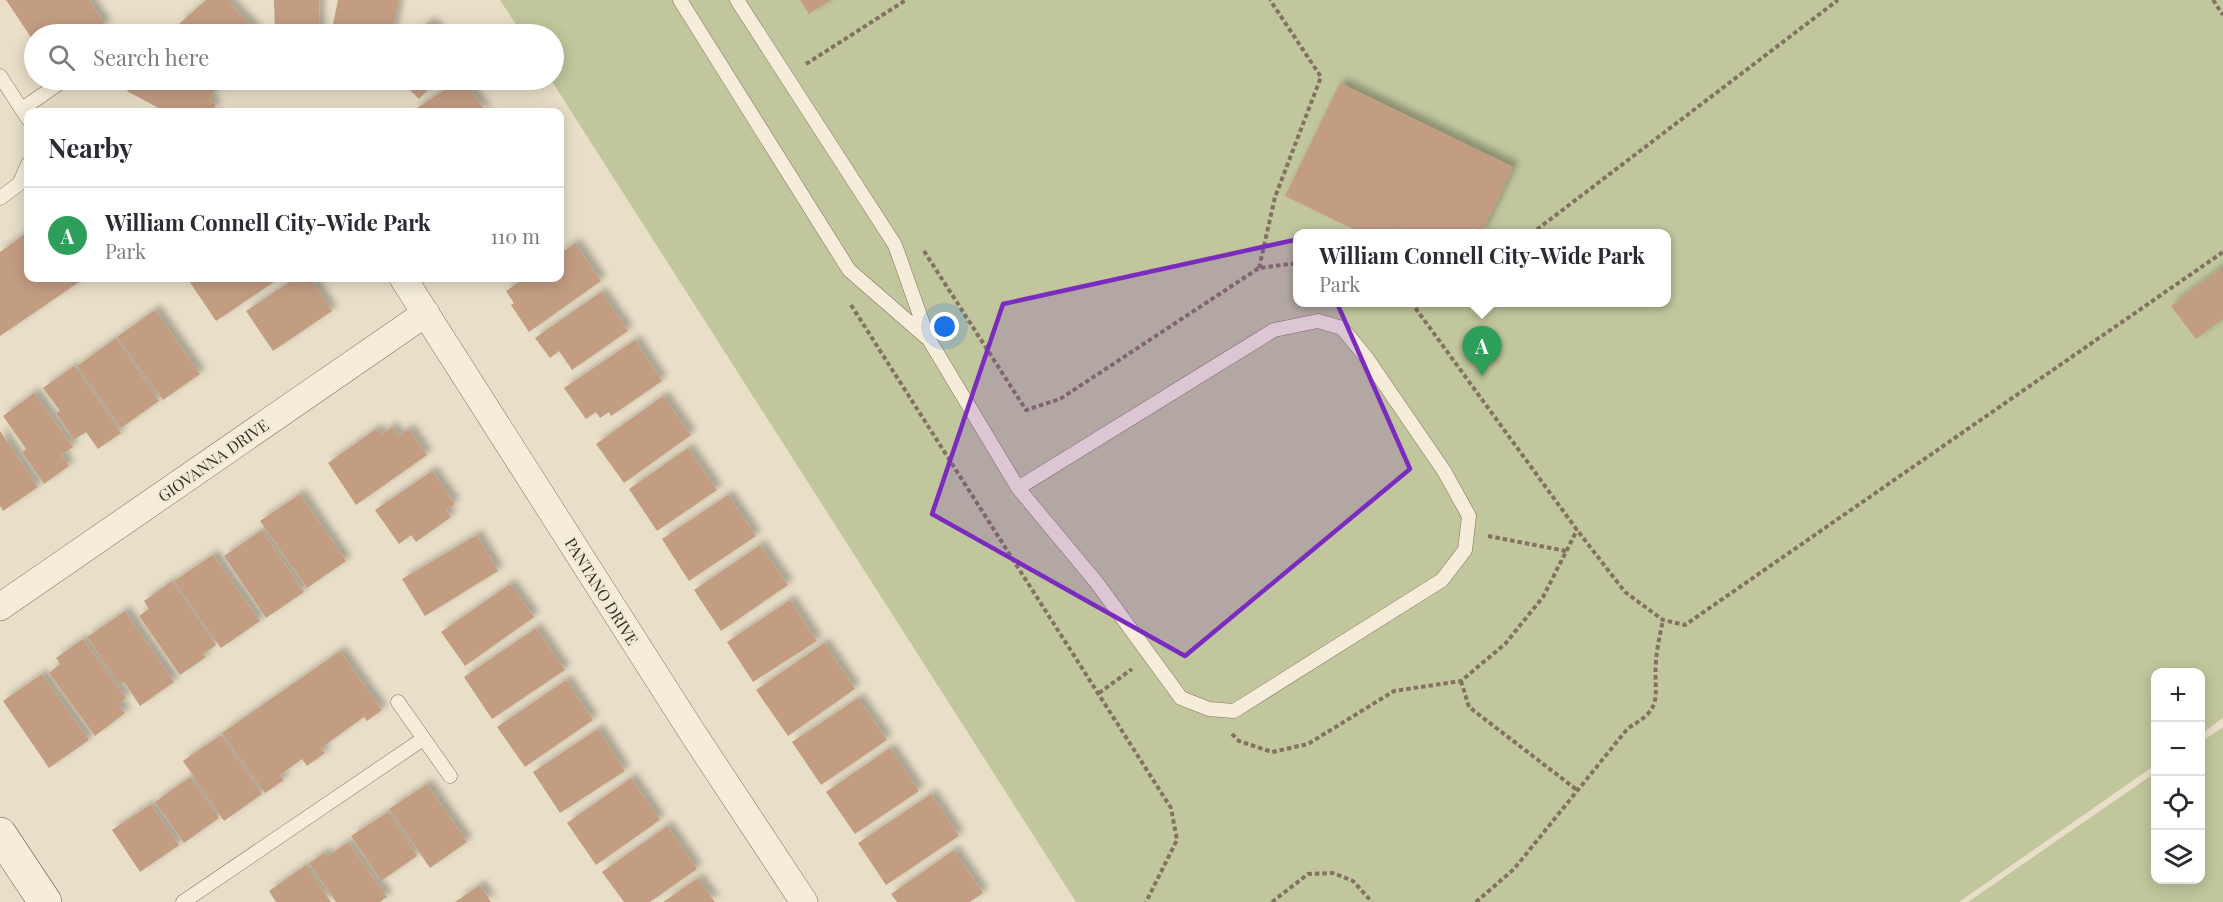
<!DOCTYPE html>
<meta charset="utf-8">
<style>
body{margin:0;font-family:"Playfair Display",serif;background:#f2f2f3;color:#2b2b33}
.controls{position:absolute;right:18px;bottom:18px;display:grid;overflow:hidden;border-radius:12px;box-shadow:0 3px 15px #0003}
.controls button{width:54px;height:54px;display:grid;place-items:center;padding:0;border:0;border-bottom:2px solid #e1e1e2;background:#fff;color:#2b2b33;font:30px sans-serif}
.you{position:absolute;left:945px;top:327px;width:21px;height:21px;margin:-15px;border:4px solid #fff;border-radius:50%;background:#1a73e8;box-shadow:0 0 0 9px #1a73e833}
.badge{display:grid;place-items:center;width:39px;height:39px;border-radius:50%;background:#8b3637;color:#fff;font-size:20px;font-weight:700}
.pin{position:absolute;translate:-50% -50px;filter:drop-shadow(0 2px 3px #0008)}
.pin::after{content:'';position:absolute;top:32px;width:21px;height:18px;background:inherit;clip-path:polygon(0 0,100% 0,50% 100%)}
.popup{position:absolute;left:1293px;top:229px;width:378px;height:78px;box-sizing:border-box;display:grid;place-content:center;border-radius:12px;background:#fff;filter:drop-shadow(0 2px 4px #0005);font-size:20px;white-space:nowrap;color:#7c7c81}
.popup b{font-size:22px;color:#2b2b33}
.popup::after{content:'';position:absolute;left:50%;top:100%;margin-left:-12px;border:12px solid transparent;border-top-color:#fff}
.list{margin:0;padding:0;list-style:none}
h2{display:flex;justify-content:space-between;align-items:center;height:78px;margin:0;padding:0 24px;font-size:26px}
h2 small{font-size:20px;font-weight:400;color:#7c7c81}
.list li{display:grid;grid-template-columns:39px 1fr auto;gap:18px;align-items:center;box-sizing:border-box;height:96px;padding:0 24px;border-top:2px solid #e1e1e2}
.list b{display:block;font-size:22px;white-space:nowrap}
.list p{margin:0;font-size:20px;white-space:nowrap;color:#7c7c81}
.list em{font-size:20px;font-style:normal;color:#7c7c81}
.icon{flex:none;width:33px;height:33px;fill:none;stroke:currentColor;stroke-width:2;stroke-linecap:round;stroke-linejoin:round}
.map{position:relative;flex:none;width:2223px;height:902px;overflow:hidden}
.search{position:absolute;background:#fff;box-shadow:0 3px 15px #0003;left:24px;top:24px;width:540px;height:66px;display:flex;align-items:center;gap:15px;box-sizing:border-box;padding:0 21px;border-radius:33px;color:#7c7c81;font-size:22px}
.panel{position:absolute;background:#fff;box-shadow:0 3px 15px #0003;left:24px;top:108px;width:540px;height:174px;border-radius:12px}
.map>svg:first-child{display:block}
</style>
<div class="map">
<svg width="2223" height="902" viewBox="0 0 2223 902">
<defs>
<filter id="shadow"><feDropShadow dx="5.5" dy="-5.5" stdDeviation="3" flood-color="#0004"/></filter>
</defs>
<rect width="100%" height="100%" fill="#e9dfc8"/>
<!-- green -->
<path fill="#c1c69d" fill-rule="evenodd" d="M500 0H2223V718L2201 734 2200 672H2156L2155 765 1959 902H1076L551 80H554V34H522ZM1298 234H1666V302H1298Z
M2223 727V902H1968L2155 773 2156 880H2200L2201 742Z"/>
<!-- building -->
<path fill="#c39d82" filter="url(#shadow)" d="M6 0H89L106 26 93 34H34V42Z
M206 0H227L258 33 188 34 179 24Z
M274 0H319L320 34H275Z
M338 0H399L392 34H331Z
M800 0H831L809 14Z
M429 22 442 34H417Z
M133 80H212L219 83 209 100 216 105 212 112H166L127 91Z
M229 80H245L237 87Z
M400 80H438L419 99Z
M459 80H464L486 112H411Z
M1340 83 1513 167 1481 234H1404L1391 227 1387 234H1363L1285 196Z
M28 232V278H85L0 336V252Z
M575 243 601 281 529 332 511 305 514 303 506 291 525 278H560V254Z
M2220 269 2223 273V319L2196 339 2171 306Z
M187 278H280L216 321Z
M296 278H310L332 311 273 351 246 311Z
M601 292 628 331 572 370 559 351 550 358 535 338Z
M155 310 200 374 163 400 117 337Z
M116 338 159 401 121 428 77 366Z
M635 340 662 381 611 416 609 412 600 418 596 412 586 419 564 388Z
M74 366 121 433 98 449 86 432 74 440 56 413 60 411 43 388Z
M34 393 73 447 61 455 69 466 44 484 22 452 26 449 3 416Z
M663 396 691 435 624 483 596 444Z
M392 427 398 436 409 429 427 455 356 505 328 463 376 429 381 435Z
M0 431 38 487 3 511 0 506Z
M688 448 717 490 657 531 629 489Z
M432 471 455 504 446 510 451 517 416 542 411 535 399 544 375 510Z
M300 494 346 561 307 588 260 521Z
M728 495 756 536 689 581 662 539Z
M262 530 304 592 266 618 224 556Z
M477 535 498 571 425 616 402 579Z
M760 545 788 585 721 631 694 590Z
M213 555 260 621 221 648 174 581Z
M172 581 216 645 203 654 206 657 180 675 139 616 149 609 144 601Z
M510 584 534 617 465 666 441 632Z
M790 600 817 641 753 682 727 642Z
M125 611 174 682 140 706 124 682 120 685 87 637Z
M536 628 565 670 492 719 464 677Z
M83 639 126 698 118 704 125 713 95 736 49 673 60 664 56 658Z
M824 643 855 689 788 736 756 690Z
M340 651 382 710 367 721 364 717 321 748 325 753 307 766 302 759 280 775 284 780 265 793 222 733Z
M42 674 89 740 49 768 3 701Z
M566 680 593 720 525 767 497 727Z
M858 698 887 740 821 785 792 742Z
M598 729 625 771 560 813 533 772Z
M221 735 262 794 224 821 183 761Z
M890 748 919 791 855 834 826 792Z
M190 777 219 818 184 843 155 802Z
M631 778 660 820 596 865 567 823Z
M427 784 467 842 430 868 389 809Z
M931 794 959 836 886 885 858 843Z
M151 804 179 845 140 872 112 830Z
M388 812 417 856 381 881 351 836Z
M667 826 697 869 650 902H624L602 872Z
M348 842 387 897 380 902H336L309 863 324 853 327 857Z
M954 850 983 893 970 902H897L891 894Z
M306 865 331 902H276L269 891Z
M698 878 715 902H663Z
M480 885 491 902H455Z"/>
<g fill="none" stroke-linecap="round" stroke-linejoin="round">
<!-- service casing -->
<g stroke="#83725f" stroke-width="15">
<path id="service" d="M680 0 849 270 926 337
M737 0 895 245 928 338 1018 488 1274 330 1318 321 1342 328 1366 357 1444 471 1469 516 1465 550 1442 580 1234 711 1209 709 1181 698 1097 583 1018 488
M0 76 28 119
M22 109 61 82
M0 198 19 184 28 164
M398 702 450 776
M183 902 423 739"/>
</g>
<!-- minor casing -->
<g stroke="#83725f" stroke-width="28">
<path id="minor" d="M403 278 692 732 804 902
M0 607 426 313"/>
</g>
<!-- secondary casing -->
<g stroke="#655342" stroke-width="34">
<path id="secondary" d="M0 834 45 902"/>
</g>
<!-- path -->
<path stroke="#83725f" stroke-width="4" stroke-dasharray="4.5 3" stroke-linecap="butt" d="M2213 0 2223 15
M806 64 906 0
M1531 234 1838 0
M924 251 1026 410 1060 399 1259 268 1298 263
M1259 268 1275 197 1321 77 1270 0
M1411 302 1577 530 1625 592 1663 620 1685 625 2223 252
M851 305 1171 808 1177 840 1146 902
M1488 536 1566 551
M1461 681 1469 707 1577 790
M1099 693 1132 669
M1232 734 1239 741 1272 752 1308 744 1394 691 1461 681 1505 644 1543 597 1577 530
M1272 902 1308 874 1333 873 1353 881 1372 902
M1476 902 1514 869 1628 728C1666 707 1653 696 1656 661 1657 648 1660 634 1663 620"/>
<!-- service -->
<use href="#service" stroke="#f5edda" stroke-width="14"/>
<!-- minor -->
<use href="#minor" stroke="#f5edda" stroke-width="27"/>
<!-- secondary -->
<use href="#secondary" stroke="#f5edda" stroke-width="33"/>
</g>
<!-- marked area -->
<path fill="#7b2cbf" fill-opacity="0.2" stroke="#7b2cbf" stroke-width="4.5" stroke-linejoin="round" d="M1308 237 1410 469 1185 656 932 514 1003 304Z"/>
<g text-anchor="middle" dominant-baseline="central" stroke-width="6" stroke-linejoin="round" paint-order="stroke">
<!-- street labels -->
<g font-size="16" fill="#352a21" stroke="#f1ead6">
<text transform="translate(213 460) rotate(-35)">GIOVANNA DRIVE</text>
<text transform="translate(602 591) rotate(58)">PANTANO DRIVE</text>
</g>
</g>
</svg>
<div class="controls">
<button>+</button>
<button>−</button>
<button><svg class="icon" aria-label="locate" viewBox="0 0 24 24"><circle cx="12" cy="12" r="6"/><path d="M12 2v4M12 18v4M2 12h4M18 12h4"/></svg></button>
<button><svg class="icon" aria-label="layers" viewBox="0 0 24 24"><path d="M12 4l9 5-9 5-9-5zM3 14l9 5 9-5"/></svg></button>
</div>
<div class="you"></div>
<div class="pin badge" style="left:1482px;top:376px;background:#2e9e5b">A</div>
<div class="popup"><b>William Connell City-Wide Park</b>Park</div>
<div class="search"><svg class="icon" aria-label="search" viewBox="0 0 24 24"><circle cx="10" cy="10" r="6"/><path d="M15 15l6 6"/></svg>Search here</div>
<section class="panel">
<h2>Nearby<small></small></h2>
<ul class="list">
<li><span class="badge" style="background:#2e9e5b">A</span><div><b>William Connell City-Wide Park</b><p>Park</p></div><em>110 m</em></li>
</ul>
</section>
</div>
